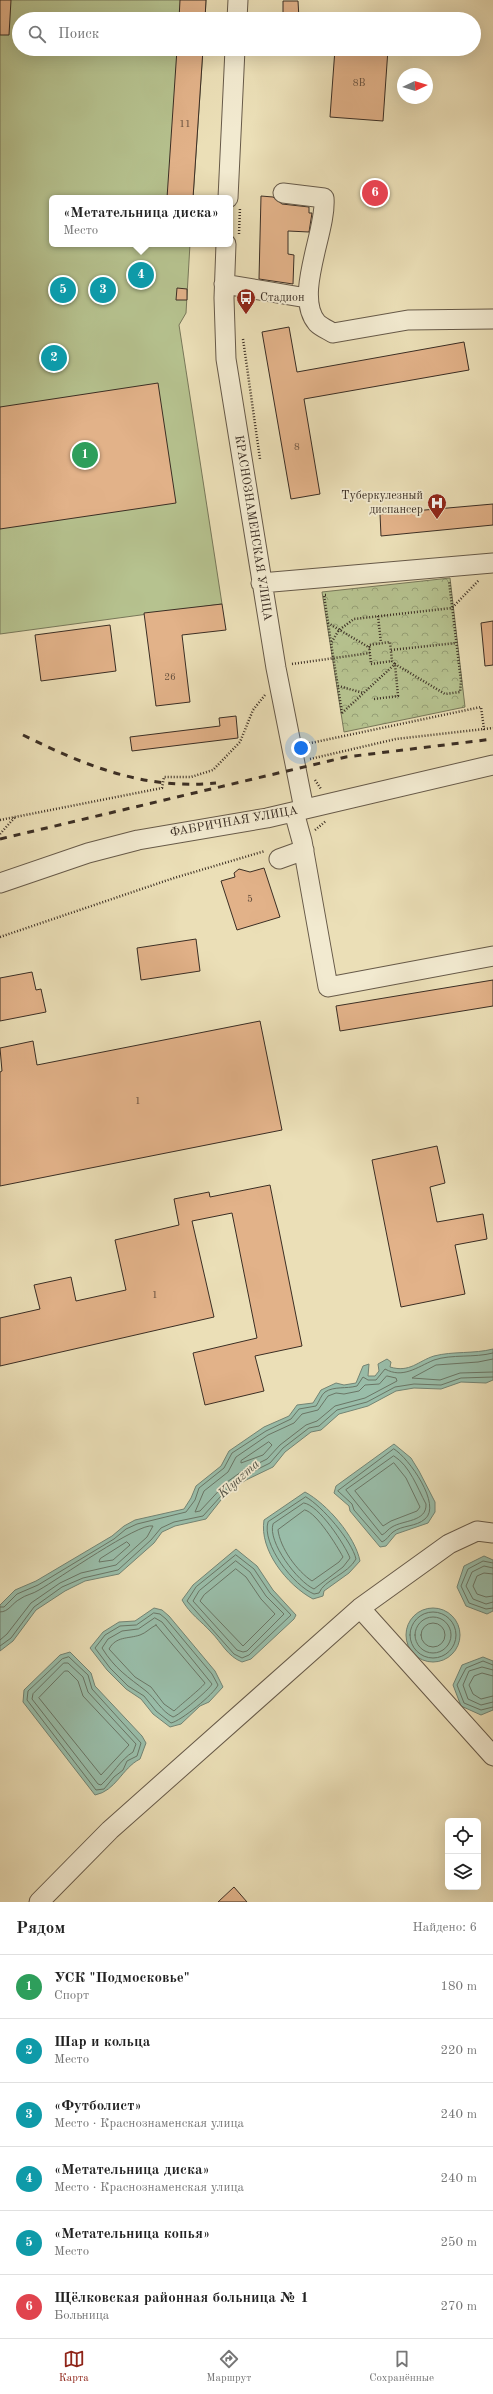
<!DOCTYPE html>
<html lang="ru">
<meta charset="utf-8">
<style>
body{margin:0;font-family:"Old Standard TT",serif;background:#f2f2f2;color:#222}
.controls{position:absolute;right:12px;bottom:12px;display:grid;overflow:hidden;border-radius:6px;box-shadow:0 4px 16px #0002}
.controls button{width:36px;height:36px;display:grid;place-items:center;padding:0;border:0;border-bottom:1px solid #e0e0e0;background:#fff;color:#222;font:20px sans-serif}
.compass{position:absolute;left:397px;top:68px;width:36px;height:36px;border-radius:50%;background:#fff;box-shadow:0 4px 16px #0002;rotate:86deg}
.you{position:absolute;left:301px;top:748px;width:14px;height:14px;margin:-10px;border:3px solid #fff;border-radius:50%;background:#1a73e8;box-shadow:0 0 0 6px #1a73e833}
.badge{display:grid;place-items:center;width:26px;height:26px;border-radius:50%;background:#8f2418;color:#fff;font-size:13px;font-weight:700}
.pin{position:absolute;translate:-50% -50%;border:2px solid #fff;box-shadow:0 1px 4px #0006}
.popup{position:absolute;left:49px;top:195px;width:184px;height:52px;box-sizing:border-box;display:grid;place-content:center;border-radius:6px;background:#fff;filter:drop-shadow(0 1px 3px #0005);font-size:13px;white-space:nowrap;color:#767676}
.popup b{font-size:15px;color:#222}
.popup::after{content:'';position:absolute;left:50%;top:100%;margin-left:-8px;border:8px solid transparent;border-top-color:#fff}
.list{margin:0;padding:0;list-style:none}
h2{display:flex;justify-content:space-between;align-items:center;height:52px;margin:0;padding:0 16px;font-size:17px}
h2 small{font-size:13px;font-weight:400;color:#767676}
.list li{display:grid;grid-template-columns:26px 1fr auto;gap:12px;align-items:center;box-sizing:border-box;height:64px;padding:0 16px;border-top:1px solid #e0e0e0}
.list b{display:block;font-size:15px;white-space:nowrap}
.list p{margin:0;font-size:13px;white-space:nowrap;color:#767676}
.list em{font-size:13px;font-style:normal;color:#767676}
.icon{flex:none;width:22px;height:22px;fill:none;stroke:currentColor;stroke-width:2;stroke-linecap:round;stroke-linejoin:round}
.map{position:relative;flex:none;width:493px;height:1902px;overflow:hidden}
.search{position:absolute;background:#fff;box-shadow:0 4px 16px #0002;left:12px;right:12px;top:12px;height:44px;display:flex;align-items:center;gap:10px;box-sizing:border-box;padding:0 14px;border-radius:22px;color:#767676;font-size:15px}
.sheet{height:436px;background:#fff}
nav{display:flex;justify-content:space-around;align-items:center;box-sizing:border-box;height:56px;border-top:1px solid #e0e0e0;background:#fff;font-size:11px;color:#767676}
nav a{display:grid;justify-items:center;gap:2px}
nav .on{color:#8f2418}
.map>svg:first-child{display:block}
</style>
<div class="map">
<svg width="493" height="1902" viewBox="0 0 493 1902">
<defs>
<pattern id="forest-crowns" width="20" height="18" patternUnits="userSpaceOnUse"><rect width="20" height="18" fill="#b6c28f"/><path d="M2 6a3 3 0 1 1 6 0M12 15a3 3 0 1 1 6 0" fill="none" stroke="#959e75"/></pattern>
</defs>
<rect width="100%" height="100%" fill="#ebdfb7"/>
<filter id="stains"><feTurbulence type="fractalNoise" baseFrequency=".005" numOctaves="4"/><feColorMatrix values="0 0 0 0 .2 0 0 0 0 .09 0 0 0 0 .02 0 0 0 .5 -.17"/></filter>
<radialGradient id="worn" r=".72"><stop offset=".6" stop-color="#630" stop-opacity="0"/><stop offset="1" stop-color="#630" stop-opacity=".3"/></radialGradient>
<!-- forest -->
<path fill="url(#forest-crowns)" stroke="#78785a" d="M450 578 465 707 344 732 322 592Z"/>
<!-- pitch -->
<path fill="#b6c28f" stroke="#78785a" d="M0 0H206L205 19H19V49H203L193 198H52V244H190L186 313 179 325 222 604 0 634Z"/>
<!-- water -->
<path fill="#99bda9" stroke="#738474" d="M493 1349V1380L486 1383 461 1382 441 1389 414 1388 396 1391 368 1406 339 1414 321 1430 311 1432 285 1452 273 1467 246 1480 232 1489 221 1500 206 1519 175 1526 162 1532 154 1543 119 1574 85 1581 65 1591 36 1610 13 1641 0 1651V1605L15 1590 36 1581 112 1536 124 1526 135 1520 184 1509 191 1498 196 1486 221 1466 229 1451 264 1427 289 1416 297 1405 313 1403 321 1390 336 1383 344 1385 356 1383 363 1366 369 1364 368 1376H375L379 1371 378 1364 387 1359 391 1362 390 1367C410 1373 418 1361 434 1356 453 1351 474 1354 493 1349Z
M394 1444 411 1458 419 1471 435 1502V1512L428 1523 396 1534 386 1546 380 1547 350 1511 349 1506 334 1493 336 1486Z
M305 1492C327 1504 355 1536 360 1561L349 1573 324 1591 323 1596 313 1599C287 1585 259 1550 264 1520Z
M236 1549 257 1566 273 1590 296 1615 294 1619 251 1659 242 1662C227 1656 222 1643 211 1632 201 1621 190 1614 182 1600L193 1585Z
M484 1556 493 1560V1611L487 1614 466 1606 457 1587 464 1566Z
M406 1635a27 27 0 1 1 54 0a27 27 0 1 1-54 0Z
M154 1608 162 1610 169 1616 215 1671 223 1687 209 1702 200 1706 181 1724 170 1727 153 1714 141 1699 126 1689 107 1670 90 1648 103 1632 119 1622 135 1621Z
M70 1652 91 1673 95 1686 142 1736 146 1743 140 1759C122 1768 116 1791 95 1795L23 1702 24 1690 60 1655Z
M483 1657 493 1661V1710L481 1715 461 1706 453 1685 462 1665Z"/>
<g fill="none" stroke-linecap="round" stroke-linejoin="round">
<!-- shore -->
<path stroke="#6a7666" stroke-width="1" d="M493 1359 478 1362 436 1365 412 1378 440 1380 460 1373 493 1372
M387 1376 396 1378 397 1381 365 1398 335 1406 317 1421 306 1425 280 1445 267 1459 241 1472 227 1482 200 1511 195 1512 204 1491 228 1472 236 1457 268 1435 294 1423 302 1414 318 1410 328 1396 336 1393 344 1394 359 1391 365 1385 379 1384Z
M269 1442 272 1445 263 1455 241 1463V1461Z
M394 1449C409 1458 442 1505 425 1519 416 1527 402 1525 393 1532 389 1535 387 1540 382 1542L354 1510 352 1504 338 1491Z
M394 1456C410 1466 417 1487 426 1504 427 1522 403 1520 392 1527 388 1529 386 1533 382 1535L346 1490Z
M394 1463 406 1478 420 1507 417 1511 391 1521 383 1526 355 1491Z
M306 1497C322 1506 352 1541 356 1559 348 1574 324 1580 319 1593L314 1594C294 1586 261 1544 268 1522Z
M304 1503C319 1505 345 1545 350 1558L343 1567 314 1589C298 1582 267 1542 273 1524Z
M305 1510C317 1513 337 1546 343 1557L339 1562 312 1581C297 1571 280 1548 278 1530Z
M127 1542 130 1545 113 1560 99 1562 100 1559Z
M236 1555 254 1569 270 1593 291 1615 249 1655 242 1658 234 1654 187 1601 196 1587Z
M236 1561 250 1572 266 1596 284 1614 247 1651 243 1652 237 1650 193 1601 199 1591Z
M493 1563 483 1561 468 1569 461 1586 469 1603 486 1609 493 1608
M493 1568 484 1566 472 1572 466 1586 473 1599 486 1604 493 1602
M236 1569 246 1577 261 1599 275 1614 243 1646 200 1601 204 1595Z
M493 1574 484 1573 477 1576 473 1586 477 1594 486 1597 493 1596
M0 1607H4L17 1594 38 1585 114 1539 126 1529 137 1524 186 1512 195 1500 199 1488 224 1468 232 1453 266 1431 291 1419 299 1409 316 1406C319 1402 321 1395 325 1392 334 1386 346 1389 357 1386L363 1377 368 1380H376L385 1369C403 1379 417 1367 434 1360 452 1354 474 1358 493 1353
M410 1635a23 23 0 1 1 46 0a23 23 0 1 1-46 0Z
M0 1612C9 1612 12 1603 20 1599 25 1595 33 1594 39 1590 57 1580 139 1522 153 1526L147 1537 116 1565 81 1573 60 1583 31 1603 7 1634 0 1640
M154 1613 160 1614 166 1619 212 1674 218 1685C214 1694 181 1721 171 1723L156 1711 144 1696 128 1686 110 1668 95 1648 105 1635 120 1626 136 1625Z
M415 1635a18 18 0 1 1 36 0a18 18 0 1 1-36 0Z
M155 1618 162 1622 212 1684C210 1689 178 1716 173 1717 161 1711 156 1699 146 1691 128 1677 115 1669 102 1648L108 1639 122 1631 138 1629Z
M421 1635a12 12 0 1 1 24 0a12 12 0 1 1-24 0Z
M156 1625 205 1683C204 1686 178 1707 174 1711L164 1704 151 1687 135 1677 109 1649C116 1636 128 1639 140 1635 146 1633 150 1628 156 1625Z
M0 1646 11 1638 34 1607 62 1587 83 1578 118 1570 151 1540 161 1528 174 1522 203 1516 230 1486 244 1476 270 1463 283 1448 309 1428 319 1426 337 1410 367 1402 395 1387 414 1384 441 1385 461 1378 493 1377
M69 1657 88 1675 92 1689 141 1743 137 1756 127 1761 123 1770 114 1777 104 1789 96 1790 27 1700 28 1691 62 1659Z
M64 1663H68L83 1677 88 1692 136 1744 133 1752C120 1760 113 1774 101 1785L98 1784 32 1699 33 1694Z
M493 1665 483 1661 466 1668 457 1685 464 1703 481 1710 493 1707
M493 1670 482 1667 469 1671 463 1685 468 1699 481 1705 493 1702
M65 1671H68L78 1681 83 1696 129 1745 101 1775 39 1698Z
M493 1676 482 1673 474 1676 469 1685 473 1694 481 1699 493 1696"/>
</g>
<!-- building -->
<path fill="#e2b289" stroke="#3b2e24" d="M0 0H11L9 35H0Z
M180 0H206L205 19H179Z
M283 1H298L299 19H283Z
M177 49H203L193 198H167Z
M335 49H388L383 121 330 117Z
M261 196 273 197 282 204 309 207V213H312L309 232 288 231V254L294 255 293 284 259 279Z
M177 288 187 289V300H176Z
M289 327 297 372 464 342 469 370 304 399 320 494 291 499 262 332Z
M158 383 176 503 0 529V407Z
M493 504V525L381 536 380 514Z
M222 604 226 630 182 635 190 702 156 706 144 613Z
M493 621V665L485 666 481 623Z
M110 625 116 671 41 681 35 635Z
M236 716 238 738 132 751 130 737 220 726 219 718Z
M264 868 280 917 237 930 221 881 235 877 234 873 239 869 250 872Z
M196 939 200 971 141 980 137 948Z
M32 972 36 990 41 989 46 1012 0 1021V978Z
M493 980V1006L340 1031 336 1006Z
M260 1021 282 1130 0 1186V1072L2 1071 0 1048 33 1041 37 1065Z
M437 1146 445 1183 430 1187 437 1222 483 1214 487 1239 455 1245 465 1294 401 1307 372 1160Z
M270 1185 302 1346 255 1356 264 1391 205 1405 193 1353 257 1338 232 1213 192 1221 214 1317 0 1366V1318L40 1309 34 1285 71 1277 76 1301 126 1290 115 1240 179 1225 174 1199 209 1192 210 1197Z
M234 1887 247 1902H218Z"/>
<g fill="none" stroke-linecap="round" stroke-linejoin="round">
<!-- minor casing -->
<g stroke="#675a49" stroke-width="21">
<path id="minor" d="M237 19 238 0
M283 193 324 198C327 231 293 295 317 323 321 327 328 330 333 333L408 320 493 319
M228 198 235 49
M226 244 224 298 226 359 276 668 304 809
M224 284 307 298
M261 583 493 563
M294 812 302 841 328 987 493 956
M279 859 304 850
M0 883 88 853 138 840 267 818 493 765
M360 1608 493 1756
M39 1902 110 1830 360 1608 449 1544 477 1531 493 1533"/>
</g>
<!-- path -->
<path stroke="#3b2e24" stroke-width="2.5" stroke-dasharray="1 2" stroke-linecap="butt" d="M239 234 240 207
M243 339 260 459
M326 595H324L331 643
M378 616 381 643
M328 623 370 648
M391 650 456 643
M292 664 370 653
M338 686 364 693
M374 699 398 696 395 664 392 661 390 642 369 645 371 664 392 661
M342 713 395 664 445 694 460 692 461 681 449 581
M342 713 331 643 339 630 354 619 452 608 479 580
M306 744 481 707 484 729 493 728
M310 759 396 739 484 729
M315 780 321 789
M0 820 162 788 164 777H191L213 770 240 742 253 710 265 695
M315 830 326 821
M0 834 16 816
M0 937 174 878 265 851"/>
<!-- minor -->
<use href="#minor" stroke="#f2ead0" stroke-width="19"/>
<!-- rail -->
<path stroke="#3b2e24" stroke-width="3" stroke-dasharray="7 7" stroke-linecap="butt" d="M23 735C86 766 144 790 216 783
M0 839 346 757 493 739"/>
</g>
<!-- icons -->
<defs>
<g id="bus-pin" transform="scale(1)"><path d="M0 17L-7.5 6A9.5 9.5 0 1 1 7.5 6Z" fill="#8f2418" stroke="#f2ead0"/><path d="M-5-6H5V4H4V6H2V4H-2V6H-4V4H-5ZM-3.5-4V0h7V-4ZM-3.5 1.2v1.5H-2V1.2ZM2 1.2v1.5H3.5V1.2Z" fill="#fff"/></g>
<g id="hospital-pin" transform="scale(1)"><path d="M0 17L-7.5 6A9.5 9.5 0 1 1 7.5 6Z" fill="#8f2418" stroke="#f2ead0"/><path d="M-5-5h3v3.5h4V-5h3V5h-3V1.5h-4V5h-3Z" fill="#fff"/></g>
</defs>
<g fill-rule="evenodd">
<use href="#bus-pin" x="246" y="298"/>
<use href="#hospital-pin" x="437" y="503"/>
</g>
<g text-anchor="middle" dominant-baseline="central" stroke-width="3.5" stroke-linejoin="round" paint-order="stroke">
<!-- number labels -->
<g font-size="10" fill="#654f3d">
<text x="359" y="83">8В</text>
<text x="185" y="124">11</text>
<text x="297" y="447">8</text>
<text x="170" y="677">26</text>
<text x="250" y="899">5</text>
<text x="138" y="1101">1</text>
<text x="155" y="1295">1</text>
</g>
<!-- poi labels -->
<g font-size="12" fill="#3b2e24" stroke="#f2ead0" text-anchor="start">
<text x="260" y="298">Стадион</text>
<text x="423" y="496" text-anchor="end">Туберкулезный<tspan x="423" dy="14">диспансер</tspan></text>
</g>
<!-- street labels -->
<g font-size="12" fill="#3b2e24" stroke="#f2ead0">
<text transform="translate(253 528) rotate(81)">КРАСНОЗНАМЕНСКАЯ УЛИЦА</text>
<text transform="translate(234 822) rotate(-10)">ФАБРИЧНАЯ УЛИЦА</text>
</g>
<!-- water labels -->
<g font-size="13" font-style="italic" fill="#525245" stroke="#f2ead0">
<text transform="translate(239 1479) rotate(-42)">Klyazma</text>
</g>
</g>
<rect width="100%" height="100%" filter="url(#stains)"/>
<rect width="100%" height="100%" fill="url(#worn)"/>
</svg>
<div class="controls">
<button><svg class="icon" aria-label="locate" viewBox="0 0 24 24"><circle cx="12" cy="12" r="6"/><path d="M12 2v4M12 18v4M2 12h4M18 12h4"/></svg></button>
<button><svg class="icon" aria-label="layers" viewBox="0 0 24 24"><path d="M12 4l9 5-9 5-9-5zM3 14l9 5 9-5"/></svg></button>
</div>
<svg class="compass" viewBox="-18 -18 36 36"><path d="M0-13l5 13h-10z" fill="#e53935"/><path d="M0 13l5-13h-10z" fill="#767676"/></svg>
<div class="you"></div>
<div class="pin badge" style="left:85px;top:455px;background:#2e9e5b">1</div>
<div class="pin badge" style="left:54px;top:358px;background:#0f9aa8">2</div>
<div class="pin badge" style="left:103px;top:290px;background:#0f9aa8">3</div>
<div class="pin badge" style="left:141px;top:275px;background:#0f9aa8">4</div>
<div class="popup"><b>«Метательница диска»</b>Место</div>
<div class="pin badge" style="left:63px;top:290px;background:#0f9aa8">5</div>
<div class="pin badge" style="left:375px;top:193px;background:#e0444e">6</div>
<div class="search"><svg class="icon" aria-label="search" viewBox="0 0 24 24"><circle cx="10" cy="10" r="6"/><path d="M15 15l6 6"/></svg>Поиск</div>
</div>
<section class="sheet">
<h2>Рядом<small>Найдено: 6</small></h2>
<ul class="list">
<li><span class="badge" style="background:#2e9e5b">1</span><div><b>УСК &quot;Подмосковье&quot;</b><p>Спорт</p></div><em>180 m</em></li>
<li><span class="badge" style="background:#0f9aa8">2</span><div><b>Шар и кольца</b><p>Место</p></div><em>220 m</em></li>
<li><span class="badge" style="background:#0f9aa8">3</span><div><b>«Футболист»</b><p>Место · Краснознаменская улица</p></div><em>240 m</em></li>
<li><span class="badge" style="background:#0f9aa8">4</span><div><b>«Метательница диска»</b><p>Место · Краснознаменская улица</p></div><em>240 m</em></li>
<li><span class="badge" style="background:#0f9aa8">5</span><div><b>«Метательница копья»</b><p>Место</p></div><em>250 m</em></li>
<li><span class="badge" style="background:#e0444e">6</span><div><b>Щёлковская районная больница № 1</b><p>Больница</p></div><em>270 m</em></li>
</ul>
</section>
<nav>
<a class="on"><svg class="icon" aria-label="map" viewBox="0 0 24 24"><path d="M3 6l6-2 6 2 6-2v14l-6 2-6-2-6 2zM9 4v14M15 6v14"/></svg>Карта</a>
<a><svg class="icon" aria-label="directions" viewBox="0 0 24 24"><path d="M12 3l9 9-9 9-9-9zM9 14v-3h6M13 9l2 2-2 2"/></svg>Маршрут</a>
<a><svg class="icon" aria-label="saved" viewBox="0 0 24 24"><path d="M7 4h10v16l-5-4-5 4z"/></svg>Сохранённые</a>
</nav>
